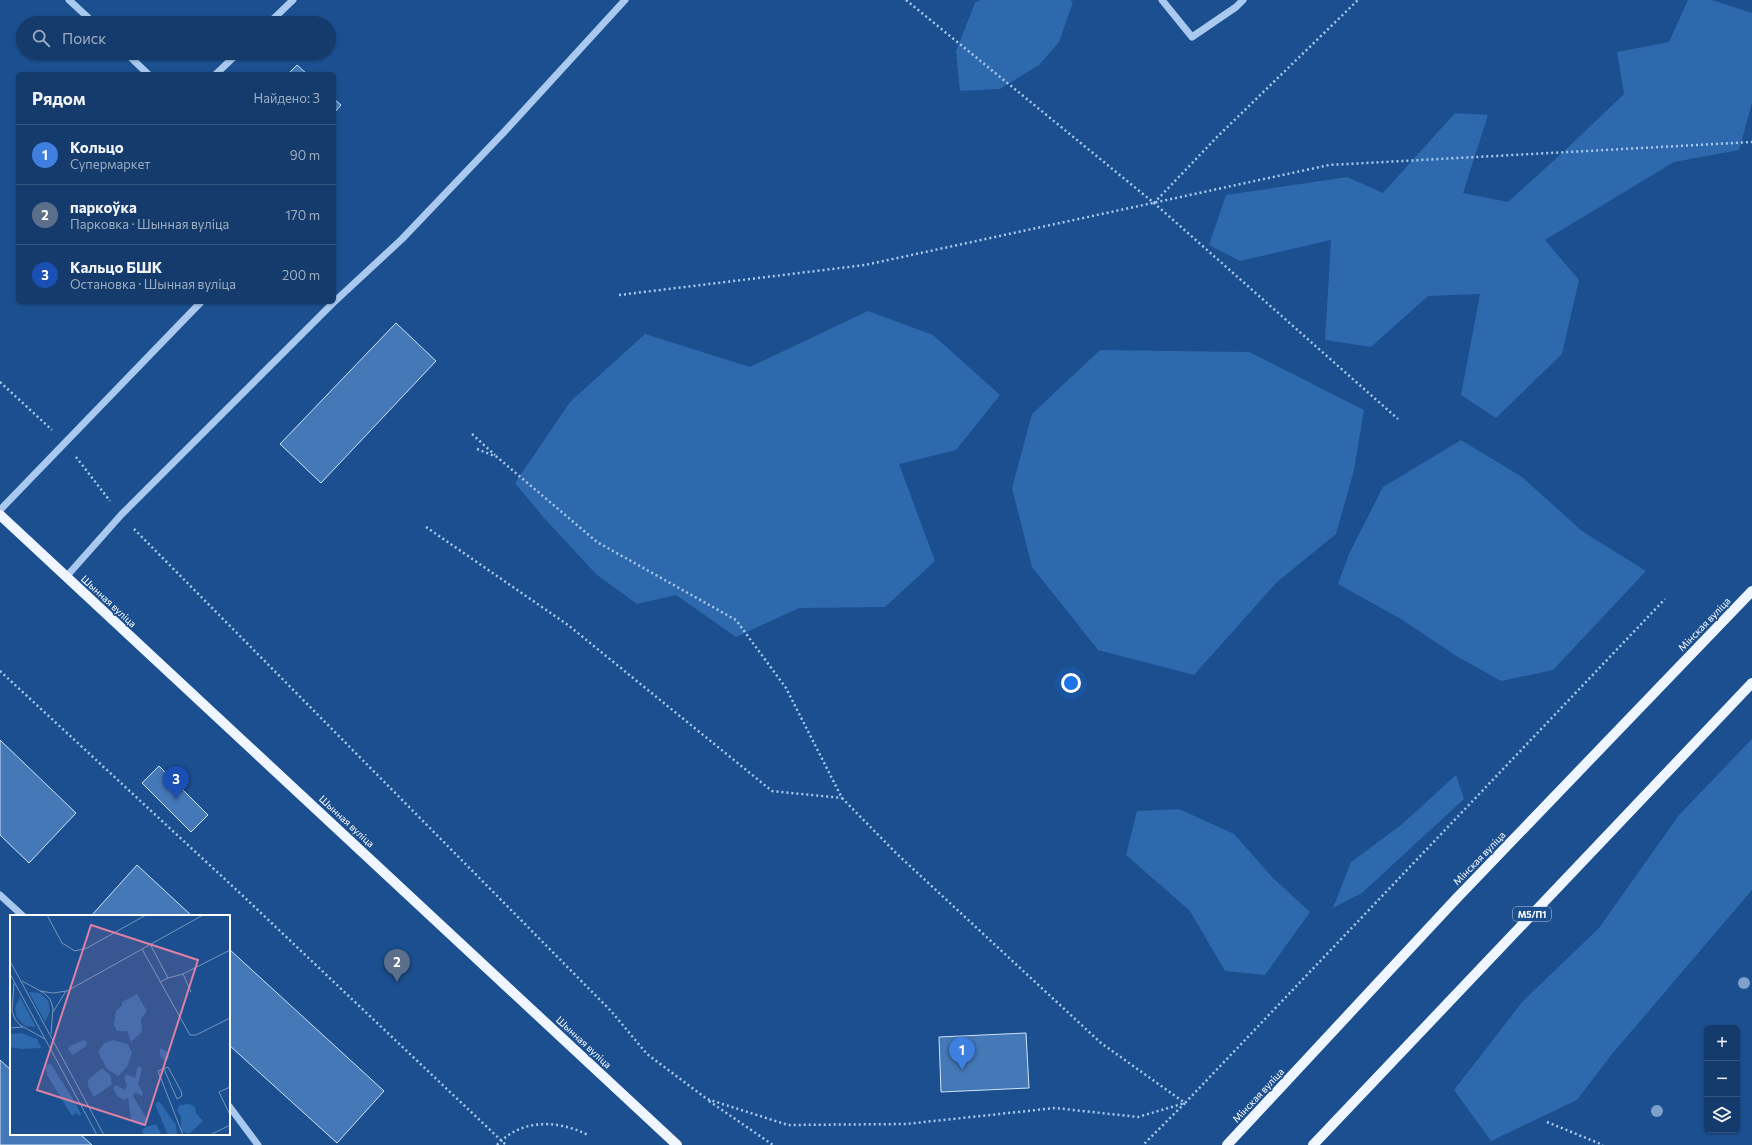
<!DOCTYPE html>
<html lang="ru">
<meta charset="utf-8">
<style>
body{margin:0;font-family:Commissioner,sans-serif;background:#214673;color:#f1f3f6}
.controls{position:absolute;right:12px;bottom:12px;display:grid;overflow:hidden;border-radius:6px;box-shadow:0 1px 3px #0004}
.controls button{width:36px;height:36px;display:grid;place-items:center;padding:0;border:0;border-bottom:1px solid #33557e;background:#143b6b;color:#f1f3f6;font:20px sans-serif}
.you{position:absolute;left:1071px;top:683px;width:14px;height:14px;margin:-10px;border:3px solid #fff;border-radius:50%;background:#1a73e8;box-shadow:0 0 0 6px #1a73e833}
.badge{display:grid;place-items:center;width:26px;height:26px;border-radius:50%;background:#ffd166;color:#fff;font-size:13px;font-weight:700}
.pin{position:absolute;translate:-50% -33px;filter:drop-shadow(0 1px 2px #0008)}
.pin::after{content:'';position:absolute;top:21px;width:14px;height:12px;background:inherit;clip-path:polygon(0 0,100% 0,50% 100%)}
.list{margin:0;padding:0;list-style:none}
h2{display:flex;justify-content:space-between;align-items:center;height:52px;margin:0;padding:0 16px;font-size:17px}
h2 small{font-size:13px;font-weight:400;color:#9dadc1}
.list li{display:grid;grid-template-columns:26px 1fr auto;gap:12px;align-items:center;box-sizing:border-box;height:60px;padding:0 16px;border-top:1px solid #33557e}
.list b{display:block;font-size:15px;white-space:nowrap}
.list p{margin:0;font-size:13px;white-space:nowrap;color:#9dadc1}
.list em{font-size:13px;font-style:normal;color:#9dadc1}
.icon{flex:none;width:22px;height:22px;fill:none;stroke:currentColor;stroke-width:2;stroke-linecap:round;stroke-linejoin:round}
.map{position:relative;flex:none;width:1752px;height:1145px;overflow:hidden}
.search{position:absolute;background:#143b6b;box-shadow:0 1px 3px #0004;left:16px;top:16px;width:320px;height:44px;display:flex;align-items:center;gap:10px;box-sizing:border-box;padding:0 14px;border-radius:22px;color:#9dadc1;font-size:15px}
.panel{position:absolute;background:#143b6b;box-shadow:0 1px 3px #0004;left:16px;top:72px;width:320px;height:232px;border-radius:6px}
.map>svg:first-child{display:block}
</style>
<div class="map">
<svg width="1752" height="1145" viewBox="0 0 1752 1145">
<rect width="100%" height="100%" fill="#1b4f8f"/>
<!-- green -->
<path fill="#2e69ad" d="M980 0H1070L1073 2 1059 42 1039 65 1000 89 960 91 956 51 975 3Z
M1688 0H1712L1752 13V103L1739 150 1674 162 1545 240 1579 280 1562 354 1496 418 1461 395 1480 294 1428 296 1371 347 1325 340 1331 240 1240 261 1209 245 1226 195 1347 177 1383 193 1455 113 1488 115 1463 193 1508 202 1560 155 1624 94 1617 52 1669 42Z
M868 311 933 335 1000 395 956 450 899 464 935 561 885 607 799 608 736 637 676 595 637 604 597 575 544 518 515 483 570 402 645 334 750 367Z
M1100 350 1249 352 1364 410 1354 470 1336 534 1277 582 1194 675 1098 650 1032 567 1012 488 1032 414Z
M1461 440 1522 477 1582 531 1646 571 1553 670 1501 681 1458 657 1401 619 1338 584 1349 554 1383 487Z
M1752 739V890L1612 1054 1577 1100 1491 1141 1454 1090 1523 1001 1599 928 1679 815Z
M1456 775 1464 799 1362 893 1333 908 1351 862 1401 825Z
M1179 809 1234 834 1273 878 1310 912 1265 975 1225 971 1190 911 1126 855 1137 811Z"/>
<!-- building -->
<path fill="#4478b7" stroke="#cfe3fa" d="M297 65 307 74H288Z
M334 99 341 105 334 113Z
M396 323 436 361 321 483 280 444Z
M0 740 76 813 29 863 0 835Z
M159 766 208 815 191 832 142 783Z
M137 865 192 916H91Z
M229 949 384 1091 337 1143 229 1045Z
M1026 1033 1029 1088 941 1092 939 1037Z
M0 1060 11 1070V1134H80L92 1145H0Z"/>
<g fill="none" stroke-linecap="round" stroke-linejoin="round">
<!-- path -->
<path stroke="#a9c9ee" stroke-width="2.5" stroke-dasharray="2 3" stroke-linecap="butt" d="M906 0 1154 203 1398 419
M1154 203 1216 138 1358 0
M619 295 865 265 1329 165 1752 142
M0 382 52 430
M472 434 495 455
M477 449 497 457 597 542 736 620 786 688 842 798 897 854 1101 1043 1185 1103 1143 1145
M76 457 110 501
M426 527 568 625 772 791 842 798
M134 529 611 1011 647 1054 707 1099 788 1125 906 1124 1055 1108 1138 1117 1185 1103 1665 599
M0 671 242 895 506 1145
M709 1101 773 1145
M1547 1122 1603 1145
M497 1145C522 1118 558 1120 588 1135"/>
<!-- minor -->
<path stroke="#a9c9ee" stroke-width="7" d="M69 0 94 23
M1162 0 1192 37 1236 7 1243 0
M269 23 293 0
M126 53 148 74
M216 74 238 53
M0 510 201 302
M66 577 121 515 333 303 402 239 505 131 625 0
M0 895 23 916
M229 1106 258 1145"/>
<!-- major -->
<path stroke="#f0f6ff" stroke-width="10" d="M0 515 677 1145
M1227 1145 1455 900 1752 591
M1313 1145 1752 683"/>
</g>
<!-- trees -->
<g fill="#7ea0ca">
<circle cx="1744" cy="983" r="6"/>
<circle cx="1657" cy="1111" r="6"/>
</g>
<g text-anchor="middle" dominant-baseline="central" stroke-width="3" stroke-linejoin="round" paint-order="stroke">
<!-- shield labels -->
<rect fill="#1b4f8f" stroke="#bbcadd" stroke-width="1" x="1513" y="907" width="38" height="14" rx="3"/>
<g font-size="9" font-weight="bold" fill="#fff">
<text x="1532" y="914">М5/П1</text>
</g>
<!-- street labels -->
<g font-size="10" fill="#fff" stroke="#1b4f8f">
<text transform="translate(109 601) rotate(43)">Шынная вуліца</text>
<text transform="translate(1704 624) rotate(-46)">Мінская вуліца</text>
<text transform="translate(347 821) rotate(43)">Шынная вуліца</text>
<text transform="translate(1479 858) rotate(-46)">Мінская вуліца</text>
<text transform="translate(584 1042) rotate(43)">Шынная вуліца</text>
<text transform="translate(1258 1095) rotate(-47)">Мінская вуліца</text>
</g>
</g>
<!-- overview -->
<g transform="translate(10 915)">
<rect width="220" height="220" fill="#1b4f8f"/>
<path d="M19 77 30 78 38 86 40 96 35 107ZM127 79 137 96 131 104 132 117 121 127 117 116H107L104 110 106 95 112 91V87ZM10 82 26 112 15 111 7 103 5 93ZM11 118 27 124 31 133 11 134 0 132V119ZM74 125 77 127 76 131 63 140 58 134 60 131ZM103 125 118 129 122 138 117 152 108 161 97 154 88 137 94 128ZM150 133 158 137 159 143 155 146 150 141ZM41 149 66 189 71 199 70 201 66 198 62 201 37 160 35 150ZM128 151 132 154 128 169 133 178 132 181 125 177 123 181 137 204 132 211 121 204 118 183 114 185 107 181 103 173 106 170 115 175 117 170 114 163 116 159 125 163ZM92 153 100 160 102 169 84 182 78 171V165ZM149 186 166 210 167 220H158L145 189ZM179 189 185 192 186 198 193 206 179 219 171 216V202L167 195 170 190ZM146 209 151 219 149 220 133 219 132 215 136 212Z" fill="#2e69ad"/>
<path fill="none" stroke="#7695bc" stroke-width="1" d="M37 0 52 28 65 36 77 33 136 0M140 29 158 63 150 67M132 34 180 120H186L220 103M0 46 94 220M0 59 87 220M158 63 173 59M12 66 34 78 40 84 43 93 41 119M4 68 2 96 5 104 10 110 35 124M30 76 43 78 57 76 193 0M181 77 173 59 220 35M43 97 56 76M0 113 13 112M154 154 167 184 172 181 171 176 158 152 148 156 173 220M220 172 209 177 220 200M200 220 220 210"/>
<path fill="#dd80a5" fill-opacity="0.15" stroke="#dd80a5" stroke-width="2" d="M81 10 188 45 135 210 27 175Z"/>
<rect width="220" height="220" fill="none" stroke="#fff" stroke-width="2"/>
</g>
</svg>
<div class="controls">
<button>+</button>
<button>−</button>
<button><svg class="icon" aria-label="layers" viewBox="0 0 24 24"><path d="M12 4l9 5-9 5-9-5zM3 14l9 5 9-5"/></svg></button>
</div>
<div class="you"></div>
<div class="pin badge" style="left:962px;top:1070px;background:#3f7fe0">1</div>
<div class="pin badge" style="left:397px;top:982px;background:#5c6f8a">2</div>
<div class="pin badge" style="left:176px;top:799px;background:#1a4fb4">3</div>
<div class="search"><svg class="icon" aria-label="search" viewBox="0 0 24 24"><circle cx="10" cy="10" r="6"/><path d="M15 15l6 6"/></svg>Поиск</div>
<section class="panel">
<h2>Рядом<small>Найдено: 3</small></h2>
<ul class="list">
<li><span class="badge" style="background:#3f7fe0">1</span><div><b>Кольцо</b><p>Супермаркет</p></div><em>90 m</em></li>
<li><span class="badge" style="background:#5c6f8a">2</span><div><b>паркоўка</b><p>Парковка · Шынная вуліца</p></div><em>170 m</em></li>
<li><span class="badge" style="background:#1a4fb4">3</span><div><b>Кальцо БШК</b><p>Остановка · Шынная вуліца</p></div><em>200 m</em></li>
</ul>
</section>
</div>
